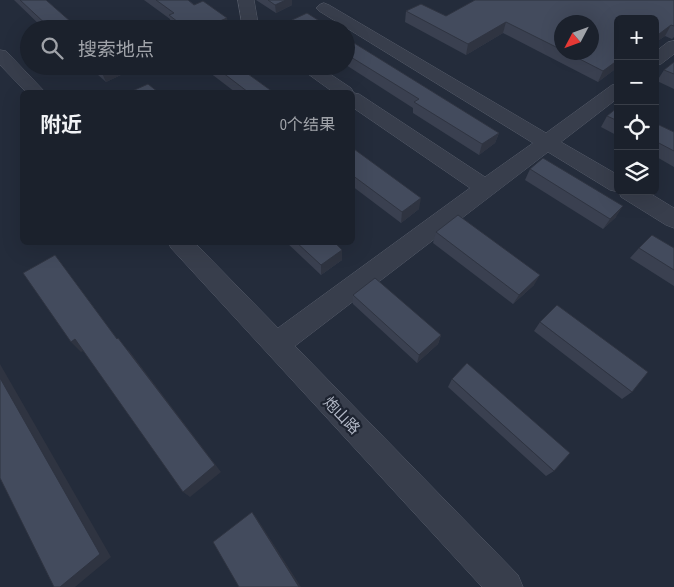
<!DOCTYPE html>
<html lang="zh">
<meta charset="utf-8">
<style>
body{margin:0;font-family:"PT Sans Narrow","Noto Sans SC",sans-serif;background:#242934;color:#f1f3f6}
.controls{position:absolute;right:15px;top:15px;display:grid;overflow:hidden;border-radius:8px;box-shadow:0 5px 20px #0002}
.controls button{width:45px;height:45px;display:grid;place-items:center;padding:0;border:0;border-bottom:1px solid #393e48;background:#1b212c;color:#f1f3f6;font:25px sans-serif}
.compass{position:absolute;left:554px;top:15px;width:45px;height:45px;border-radius:50%;background:#1b212c;box-shadow:0 5px 20px #0002;rotate:229deg}
.list{margin:0;padding:0;list-style:none}
h2{display:flex;justify-content:space-between;align-items:center;height:65px;margin:0;padding:0 20px;font-size:21px}
h2 small{font-size:16px;font-weight:400;color:#a0a3a9}
.icon{flex:none;width:28px;height:28px;fill:none;stroke:currentColor;stroke-width:2;stroke-linecap:round;stroke-linejoin:round}
.map{position:relative;flex:none;width:674px;height:587px;overflow:hidden}
.search{position:absolute;background:#1b212c;box-shadow:0 5px 20px #0002;left:20px;top:20px;width:335px;height:55px;display:flex;align-items:center;gap:12px;box-sizing:border-box;padding:0 18px;border-radius:28px;color:#a0a3a9;font-size:19px}
.panel{position:absolute;background:#1b212c;box-shadow:0 5px 20px #0002;left:20px;top:90px;width:335px;height:155px;border-radius:8px}
.map>svg:first-child{display:block}
</style>
<div class="map">
<svg width="674" height="587" viewBox="0 0 674 587">
<rect width="100%" height="100%" fill="#242c3b"/>
<g fill="none" stroke-linecap="round" stroke-linejoin="round">
<!-- minor casing -->
<g stroke="#565c6a" stroke-width="1">
<path id="minor" d="M238 0H254L259 29H243Z
M324 3 329 5 546 133 612 85 618 84V98L561 142 618 175V191H646L674 208V228L666 225 621 197 619 192 610 190 548 152 295 346 518 575 523 587H482L171 248 168 242H194L278 328 470 188 352 107V92H333L297 66H318L351 88 354 93 359 94 485 177 533 143 319 11 316 8 319 5Z
M674 41V54L661 64 655 65V52L668 42Z
M0 50 6 51 45 92H26L0 65Z"/>
</g>
<!-- minor -->
<use href="#minor" fill="#383e4c" fill-rule="evenodd"/>
</g>
<!-- wall -->
<path fill="#3a4050" fill-rule="evenodd" d="M14 0H46L79 29H44Z
M144 0H188L229 29H175L172 27 170 19Z
M256 0H292V5L276 13Z
M674 0V37L672 39 665 36 655 43V19H618V67L598 82 503 33 466 55 405 22 406 11 446 16ZM562 22 592 52H562Z
M292 20 332 29H292Z
M346 38 499 133 495 143 479 155 413 113V108L346 65Z
M674 62V89L657 81 664 70Z
M88 66H122L125 73 106 82Z
M204 66H237L273 92H235L205 69Z
M618 107V136L601 127 607 116Z
M655 123 674 132V167L655 156Z
M352 150 419 209 401 223 352 186Z
M530 169 616 217 603 229 525 180Z
M436 232 534 285 513 304 433 243Z
M286 242H334L342 250V260L321 275Z
M639 248H674V286L630 258Z
M353 295 441 335 438 344 417 363 353 304Z
M540 322 632 392 622 399 534 331Z
M452 379 554 471 546 476 448 387Z"/>
<!-- shaded-wall -->
<path fill="#2f3441" d="M286 0H292V5L276 13 275 5Z
M227 18 229 29H201Z
M506 22 503 33 466 55 468 44Z
M671 25 665 36 655 43V37Z
M618 60V67L598 82 603 71Z
M113 66H122L125 73 106 82 101 71Z
M499 133 495 143 479 155 482 144Z
M421 198 419 209 401 223 402 212Z
M623 206 616 217 603 229 610 219Z
M342 250V260L321 275V265Z
M55 255 64 267 125 349 117 339Z
M540 275 534 285 513 304 519 295Z
M441 335 438 344 417 363 419 355Z
M75 339 85 350 81 352 71 342Z
M127 348 221 472 190 497 183 492Z
M0 364 111 557 75 587H60L0 378Z
M252 512 256 517 301 587H299Z"/>
<!-- building -->
<path fill="#434b5d" stroke="#2f3441" d="M20 0H46L79 29H54L52 27 50 28Z
M156 0H188L194 5 203 1 227 18 201 29H187L169 15 174 13Z
M268 0H286L275 5Z
M475 0H674V26L671 25 655 37V19H618V60L603 71 566 52H592V22H562V50L506 22 468 44 406 11 421 4 446 16Z
M307 13 332 29H305L292 20Z
M346 38 499 133 482 144 414 102 419 99 346 54Z
M674 62V74L664 70Z
M95 66H113L101 71Z
M214 66H237L273 92H248Z
M148 84 158 92H130Z
M618 107V121L607 116Z
M655 123 674 132V151L655 141Z
M354 149 421 198 402 212 352 175V150Z
M543 158 623 206 610 219 530 169Z
M458 215 540 275 519 295 436 232Z
M652 235 674 248V270L639 248Z
M296 242H334L342 250 321 265Z
M55 255 117 339 118 338 215 465 183 492 75 339 71 342 23 273Z
M375 278 441 335 419 355 353 295Z
M557 305 648 372 632 392 540 322Z
M467 363 570 453 554 471 452 379Z
M0 378 100 554 60 587H54L0 478Z
M252 512 299 587H239L213 542Z"/>
<g text-anchor="middle" dominant-baseline="central" stroke-width="4.5" stroke-linejoin="round" paint-order="stroke">
<!-- street labels -->
<g font-size="15" fill="#b3b9c7" stroke="#1d2330">
<text transform="translate(342 415) rotate(46)">炮山路</text>
</g>
</g>
</svg>
<div class="controls">
<button>+</button>
<button>−</button>
<button><svg class="icon" aria-label="locate" viewBox="0 0 24 24"><circle cx="12" cy="12" r="6"/><path d="M12 2v4M12 18v4M2 12h4M18 12h4"/></svg></button>
<button><svg class="icon" aria-label="layers" viewBox="0 0 24 24"><path d="M12 4l9 5-9 5-9-5zM3 14l9 5 9-5"/></svg></button>
</div>
<svg class="compass" viewBox="-18 -18 36 36"><path d="M0-13l5 13h-10z" fill="#e53935"/><path d="M0 13l5-13h-10z" fill="#a0a3a9"/></svg>
<div class="search"><svg class="icon" aria-label="search" viewBox="0 0 24 24"><circle cx="10" cy="10" r="6"/><path d="M15 15l6 6"/></svg>搜索地点</div>
<section class="panel">
<h2>附近<small>0个结果</small></h2>
<ul class="list">
</ul>
</section>
</div>
